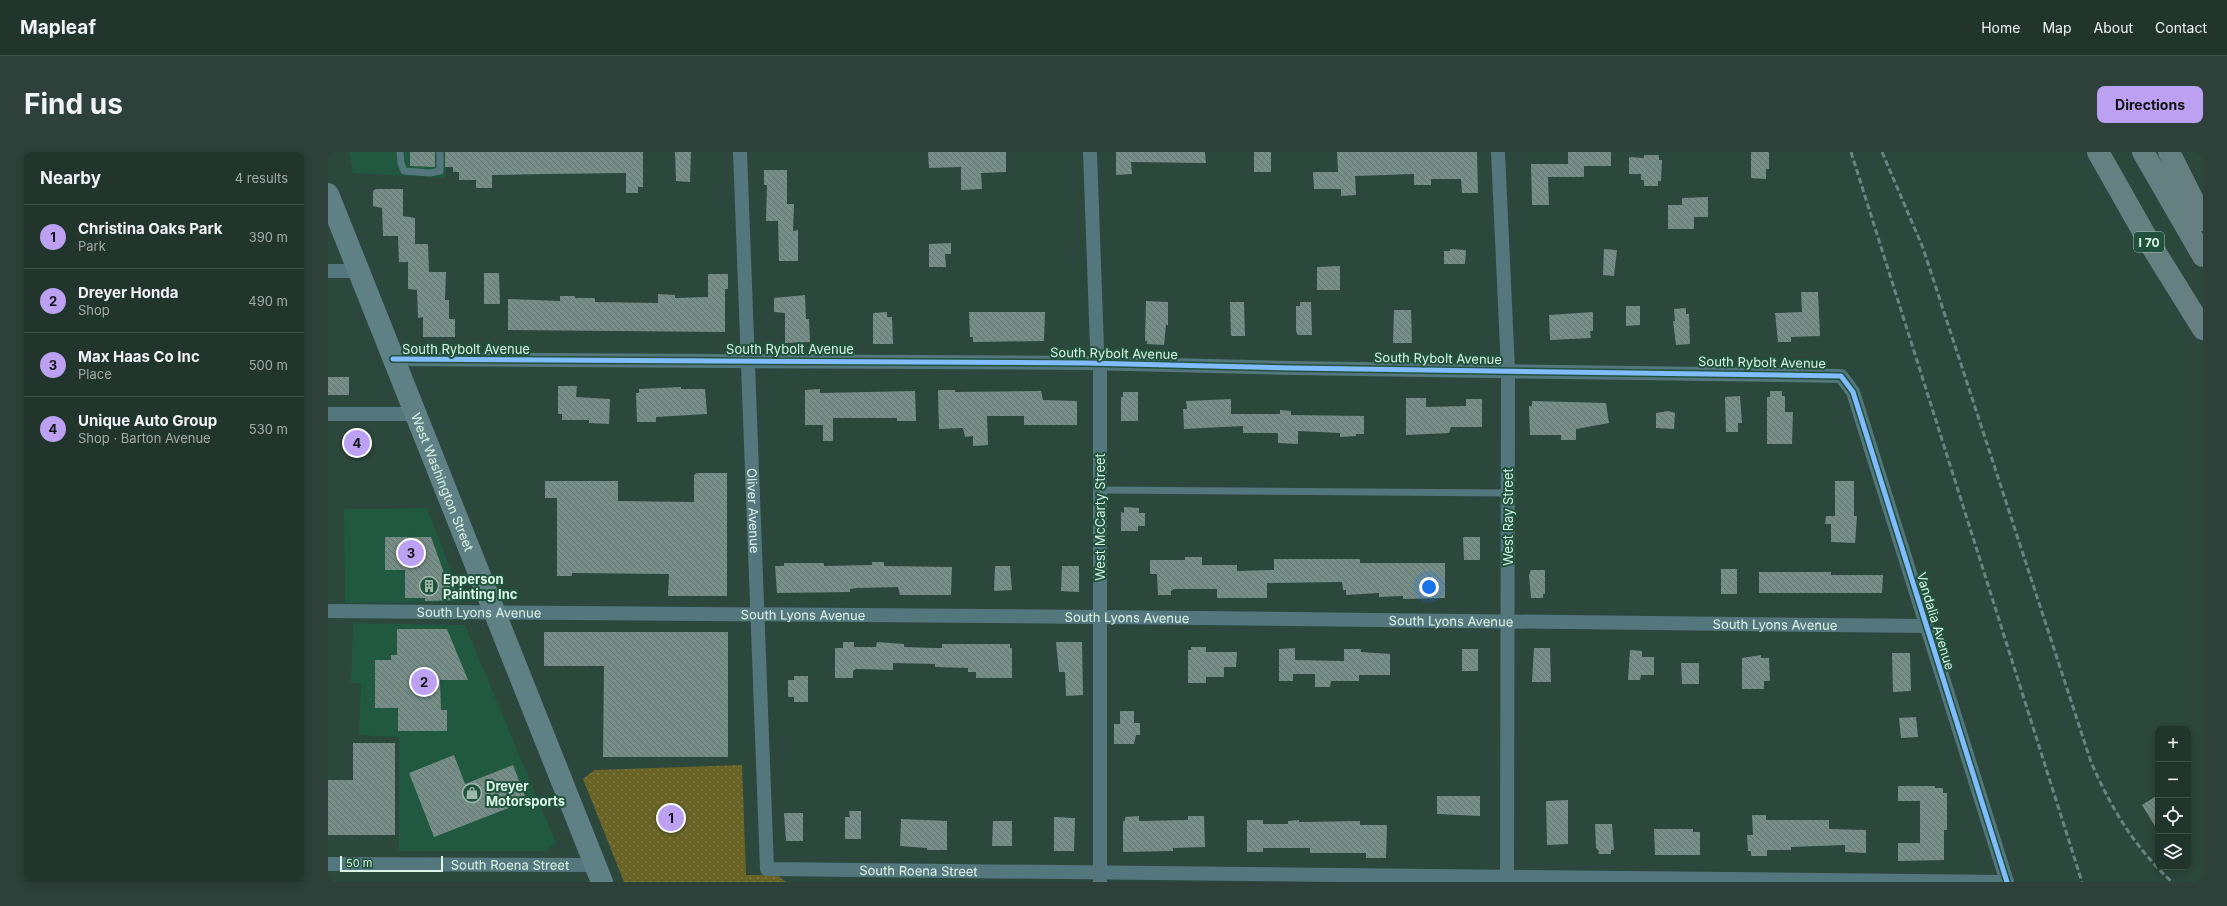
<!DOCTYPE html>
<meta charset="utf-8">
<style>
body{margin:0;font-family:Inter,sans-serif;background:#2d4039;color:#f1f3f6}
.controls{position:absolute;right:12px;bottom:12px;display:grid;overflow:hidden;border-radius:8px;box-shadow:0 2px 10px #0003}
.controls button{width:36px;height:36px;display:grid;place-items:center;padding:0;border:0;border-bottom:1px solid #3e5049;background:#21352d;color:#f1f3f6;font:20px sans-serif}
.scale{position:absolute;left:12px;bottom:10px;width:103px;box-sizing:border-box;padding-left:4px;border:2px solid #dbf5e7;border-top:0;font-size:11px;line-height:14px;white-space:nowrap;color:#dbf5e7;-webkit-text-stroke:3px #21523d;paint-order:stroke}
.you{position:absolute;left:1101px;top:435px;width:14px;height:14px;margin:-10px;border:3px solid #fff;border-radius:50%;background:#1a73e8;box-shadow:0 0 0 6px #1a73e833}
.badge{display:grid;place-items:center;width:26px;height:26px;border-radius:50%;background:#bca0f2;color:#111;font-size:13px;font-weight:700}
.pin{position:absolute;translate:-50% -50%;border:2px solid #fff;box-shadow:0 1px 4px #0006}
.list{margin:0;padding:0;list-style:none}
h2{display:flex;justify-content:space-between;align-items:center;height:52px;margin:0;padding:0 16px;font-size:17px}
h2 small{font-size:13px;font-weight:400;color:#a2abaa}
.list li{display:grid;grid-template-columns:26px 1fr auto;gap:12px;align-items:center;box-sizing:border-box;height:64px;padding:0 16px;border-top:1px solid #3e5049}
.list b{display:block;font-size:15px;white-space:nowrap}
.list p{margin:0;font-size:13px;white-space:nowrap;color:#a2abaa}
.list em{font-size:13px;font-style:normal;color:#a2abaa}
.icon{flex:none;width:22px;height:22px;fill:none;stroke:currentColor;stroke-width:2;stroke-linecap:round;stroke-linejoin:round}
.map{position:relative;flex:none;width:1875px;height:730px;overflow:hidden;border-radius:8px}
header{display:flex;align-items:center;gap:24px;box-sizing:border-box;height:56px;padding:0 20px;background:#21352d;border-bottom:1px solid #3e5049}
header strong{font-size:19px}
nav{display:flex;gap:22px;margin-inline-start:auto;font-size:14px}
.intro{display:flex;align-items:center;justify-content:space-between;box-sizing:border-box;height:96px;padding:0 24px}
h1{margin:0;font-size:28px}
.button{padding:10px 18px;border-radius:8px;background:#bca0f2;color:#111;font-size:14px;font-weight:700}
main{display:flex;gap:24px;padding:0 24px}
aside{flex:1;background:#21352d;border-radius:8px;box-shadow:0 2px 10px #0003}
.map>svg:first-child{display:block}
</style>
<header>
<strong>Mapleaf</strong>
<nav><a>Home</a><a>Map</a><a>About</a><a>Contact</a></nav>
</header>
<div class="intro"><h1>Find us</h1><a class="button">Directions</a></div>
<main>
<aside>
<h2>Nearby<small>4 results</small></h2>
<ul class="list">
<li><span class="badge">1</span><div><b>Christina Oaks Park</b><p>Park</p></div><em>390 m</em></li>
<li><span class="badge">2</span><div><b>Dreyer Honda</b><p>Shop</p></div><em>490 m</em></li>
<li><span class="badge">3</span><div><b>Max Haas Co Inc</b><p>Place</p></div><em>500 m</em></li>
<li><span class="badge">4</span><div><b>Unique Auto Group</b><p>Shop · Barton Avenue</p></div><em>530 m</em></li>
</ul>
</aside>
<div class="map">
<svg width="1875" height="730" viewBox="0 0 1875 730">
<defs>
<pattern id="park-dots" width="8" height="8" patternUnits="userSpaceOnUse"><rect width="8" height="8" fill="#696426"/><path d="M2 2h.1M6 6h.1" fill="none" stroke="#7e7b46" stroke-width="1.8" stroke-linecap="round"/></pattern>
<pattern id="building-back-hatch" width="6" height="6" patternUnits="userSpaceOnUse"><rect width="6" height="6" fill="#768e87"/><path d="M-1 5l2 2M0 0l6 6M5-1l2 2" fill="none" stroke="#647670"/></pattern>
</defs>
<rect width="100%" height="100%" fill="#2c473c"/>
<!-- built -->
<path fill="#215840" d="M21 0H118V26L25 21Z
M99 356 133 445V450L17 451 16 357Z
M25 471 137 473 228 691 217 699H71V585L31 583 33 531H23Z"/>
<!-- park -->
<path fill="url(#park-dots)" d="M414 613 418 723H449L458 730H296L255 627 267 618Z"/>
<!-- building -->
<path fill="url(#building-back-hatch)" d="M82 0H107V15L82 14Z
M117 0H315V35H310V41H298V21L216 22 164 23V36H148V28H131V20H125V15H117Z
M347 0H363L362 30 348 29Z
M600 0H678V20L653 21 654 37 633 38V15L601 16Z
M788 0H877L878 11 803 10 804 22 788 23Z
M926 0H943V20H926Z
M1009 0H1149L1150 41H1134L1133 27H1103V33H1086V22L1027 24 1028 43 1013 44V37H986L985 20H1010Z
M1240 0H1283V14H1256V25H1220L1221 53H1204L1203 12H1240Z
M1423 0H1441V17H1438V27L1423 26Z
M1316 3H1331V8H1334L1333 29H1330V34H1316V28H1313V22H1301V5L1316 6Z
M436 18H459V52H466L465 79 470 78V109H451L450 69H438L439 33H436Z
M48 37H75V64L87 66V92H100L101 120H118L117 148H121V167H127V185H95V165L90 166 89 138 80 137V110H71L70 84H55L54 56 45 54V39Z
M1380 45V65H1366V77H1340V53H1354V46Z
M623 91V102H617L618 115H601V92Z
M1122 97 1138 98 1137 112H1116V99H1122Z
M1276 97 1289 98 1286 124 1275 123Z
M1012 114V138H989V115Z
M156 121H171L172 152H156Z
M380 122H400V137H397V180L180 178V147L232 149V144H247V146H267V150L330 151V142L347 143V146L380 145Z
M1473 140H1490L1492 184 1463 185V190H1450L1447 161 1474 160Z
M477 143 478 167H481L482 190 457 191V161L446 160V146Z
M818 149 840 150V173H838L836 193 819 192V189H817Z
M902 150H916L917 184H903Z
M972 150H983L984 183H970L968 179V154H972Z
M1298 154H1312V173L1298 174Z
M1358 156V162H1361L1362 192 1348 193 1345 169H1347L1346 157Z
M1066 158H1083L1084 191H1065Z
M559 160V165H564L565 192H545V161Z
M641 160H717L716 189 645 190V185H642Z
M1265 160V179H1262L1263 186 1222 188 1221 163Z
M0 225H21V243H0Z
M230 234H249L248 245 282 247 281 272 261 271V268H234V262H230Z
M353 235V237H377L379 262 328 265V270H309L308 241H311V237Z
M492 237V241L587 239 588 269H569V266H505V289H495V273H477V238Z
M610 238H627V240L713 239 715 248 749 249V273H696V264H659L660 293 645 294V284L637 285 635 276 611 277Z
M1442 239H1454V244H1457V260H1465L1464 292H1439V245H1442Z
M795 240H810V269H793V245H795Z
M1412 244 1414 271H1410V280H1398L1397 245Z
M1078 246H1098V255L1138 254V247H1154V275H1123L1121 281 1078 283Z
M903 247V262H952V258L963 259V263L1036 264V282H1028V284L1012 285V281L970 279V292L950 291V281H915V274L856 277 855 257H859L858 249Z
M1204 249 1278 251 1281 271 1248 277V288H1233V283H1202L1201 254H1204Z
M1340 259 1347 261 1346 277 1328 276V261Z
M369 321H399V444H340L341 422 244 421V424H229V346H217V329H290V349L366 350V323Z
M1507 329H1526V364H1529L1527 391 1503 390V372H1497L1498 364H1507Z
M796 355 811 356V361H817V374H810V379H793V360L796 361Z
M57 385H103L116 421H120L132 448 97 449V446H77V418H57Z
M1135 385H1152V408H1136Z
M857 405H874V413H909V419L946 418V407H1032V411H1117V446L1075 447V444L1051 445V441L1018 443V438H1015L1014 430 939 431V446H889V437H846L843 439V443H830L829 422H822V408H857Z
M544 410H556V414L624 415 623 443H572L570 435 529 436 522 437V440L449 441 447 414H456V411H496V414L544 413Z
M667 414H682L684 438 666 439Z
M734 414H751V440L733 439Z
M1393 417H1409V442H1393Z
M1203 418H1217V442H1215V446H1203L1201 423Z
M1431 420H1503V423H1555L1554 441H1431Z
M69 477H119L140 528H112L113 558H119V579H70V556H47V508H63V503H69Z
M216 480H400V605H275L276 514H216Z
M515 490H526V495H548L549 490 576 492V495L607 496H614V492H682V496H684V526H648V520H640V516L607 515V512L565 511V518L528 517 525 519V526H507V496H515Z
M728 490H754L755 543 738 544 737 520H731Z
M863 495H878V500H909L908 515H896V525H878V531H860V498H863Z
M967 496V508L1016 509V497H1033V500L1062 502V523H1031V529H1003L1002 535H987V522H965V529H951V497Z
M1206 496H1222L1223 530H1204Z
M1134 497H1150V519H1134Z
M1302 498 1314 499V505H1326V523H1313L1312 528H1300Z
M1564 501H1582L1583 539 1565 540Z
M1433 503V506H1441L1442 529H1436V537H1414V506Z
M1353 511H1371V532H1354Z
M466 524H480V550H466V545H460V528H466Z
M792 559H806V571H812V583H808L806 592H786V572H792Z
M1588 565 1590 585 1573 586 1571 566Z
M25 591H67V683H0V628H25Z
M126 603 137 632 185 613 199 649 106 685 81 621Z
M1570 634H1607V636H1615V641H1619V678H1616V708L1570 709V691H1592V649H1570Z
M1830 643V679L1814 653Z
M1109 644H1152V664L1109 662Z
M1240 648V692L1219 693 1218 649Z
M521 659H533V687H517V665H522Z
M456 661H475V689H458Z
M1424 663H1438V668H1501V677L1538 678V701L1517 700V693L1463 695V698H1439V704H1423V699H1420L1419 683H1425Z
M811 664V669L860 668V664H876L877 695 845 696V699L795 700V669H797V665Z
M726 665 747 666 746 699H726Z
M573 667 619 669V698H599V696L572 694Z
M919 668H935V672H960V669L971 668V670L1032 669V673H1059L1058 706H1038V701H982V696H935V700H919Z
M665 669H684V694H664Z
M1267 672H1284L1286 698H1283V702H1270L1271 699 1268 696Z
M1326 677H1365V680H1372V703H1327Z"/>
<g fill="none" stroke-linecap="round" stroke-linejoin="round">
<!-- service -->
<path stroke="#54767d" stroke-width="7" d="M72 0 73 11 76 19 102 21 112 19V0
M772 338 1180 341"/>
<!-- minor -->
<g stroke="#54767d" stroke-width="14">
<path id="s1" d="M412 0 439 717 1679 730"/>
<path d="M762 0 769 196 772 219V730"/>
<path d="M1170 0 1180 218 1179 730"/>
<path d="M0 119H31"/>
<path d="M65 207 758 211 964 216 1513 224 1525 240 1679 730"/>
<path d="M0 262H87"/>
<path id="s2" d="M0 459 772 465 1598 474"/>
<path id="s3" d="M0 712 268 713"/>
</g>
<!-- primary -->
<path stroke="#5f8185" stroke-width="22" id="s4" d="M0 42 274 730"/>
<!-- motorway -->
<path stroke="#667f80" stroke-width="22" d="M1770 0 1821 90 1875 177
M1815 0 1875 104
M1841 0 1875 68"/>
<!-- rail -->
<path stroke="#6a8383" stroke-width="3" stroke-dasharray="6 3" stroke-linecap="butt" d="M1523 0 1754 730
M1554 0 1595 96 1763 610C1783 656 1807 696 1844 730"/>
<!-- cycleway casing -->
<g stroke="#21523d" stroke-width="8">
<path id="cycleway" d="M65 207 758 211 964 216 1513 224 1525 240 1679 730"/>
</g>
<!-- cycleway -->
<use href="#cycleway" stroke="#80bcff" stroke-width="5"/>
</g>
<!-- icons -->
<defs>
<g id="building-ring" transform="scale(1)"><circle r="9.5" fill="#21523d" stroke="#9eb8ab" stroke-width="1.5"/><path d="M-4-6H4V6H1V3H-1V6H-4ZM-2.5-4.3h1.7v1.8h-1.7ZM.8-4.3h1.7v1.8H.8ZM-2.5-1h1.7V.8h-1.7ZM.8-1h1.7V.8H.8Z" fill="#9eb8ab"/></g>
<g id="shop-ring" transform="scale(1)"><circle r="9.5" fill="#21523d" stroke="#9eb8ab" stroke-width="1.5"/><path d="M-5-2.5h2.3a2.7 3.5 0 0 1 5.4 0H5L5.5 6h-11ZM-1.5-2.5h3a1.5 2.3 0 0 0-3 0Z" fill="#9eb8ab"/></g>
</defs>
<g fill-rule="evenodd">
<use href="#building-ring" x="101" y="434"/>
<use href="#shop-ring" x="144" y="641"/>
</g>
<g text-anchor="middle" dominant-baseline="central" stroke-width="4" stroke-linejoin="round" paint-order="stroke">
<!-- shield labels -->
<rect fill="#21523d" stroke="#a3c4b4" stroke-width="1" x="1806" y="80" width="30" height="20" rx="3"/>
<g font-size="12" font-weight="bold" fill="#dbf5e7">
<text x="1821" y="90">I 70</text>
</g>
<!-- street labels -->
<g font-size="13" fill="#dbf5e7" stroke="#21523d">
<text x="138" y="197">South Rybolt Avenue</text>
<text x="462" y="197">South Rybolt Avenue</text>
<text transform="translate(786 201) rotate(1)">South Rybolt Avenue</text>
<text transform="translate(1110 206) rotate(1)">South Rybolt Avenue</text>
<text transform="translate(1434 210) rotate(1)">South Rybolt Avenue</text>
<text stroke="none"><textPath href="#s4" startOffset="310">West Washington Street</textPath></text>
<text stroke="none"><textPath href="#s1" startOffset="359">Oliver Avenue</textPath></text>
<text transform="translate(772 365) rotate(-90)">West McCarty Street</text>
<text transform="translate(1180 365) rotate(-90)">West Ray Street</text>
<text stroke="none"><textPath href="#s2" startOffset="151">South Lyons Avenue</textPath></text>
<text stroke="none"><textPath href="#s2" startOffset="475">South Lyons Avenue</textPath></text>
<text stroke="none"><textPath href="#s2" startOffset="799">South Lyons Avenue</textPath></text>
<text stroke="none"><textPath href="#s2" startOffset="1123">South Lyons Avenue</textPath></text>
<text transform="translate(1608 469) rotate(73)">Vandalia Avenue</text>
<text stroke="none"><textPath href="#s2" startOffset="1447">South Lyons Avenue</textPath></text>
<text stroke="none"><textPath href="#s3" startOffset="182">South Roena Street</textPath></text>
<text stroke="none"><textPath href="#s1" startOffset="869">South Roena Street</textPath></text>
</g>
<!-- poi labels -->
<g font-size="13" font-weight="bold" fill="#dbf5e7" stroke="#21523d" text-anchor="start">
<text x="115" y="427">Epperson<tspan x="115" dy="15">Painting Inc</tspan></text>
<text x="158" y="634">Dreyer<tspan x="158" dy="15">Motorsports</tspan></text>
</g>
</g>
</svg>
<div class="controls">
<button>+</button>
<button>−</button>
<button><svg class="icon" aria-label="locate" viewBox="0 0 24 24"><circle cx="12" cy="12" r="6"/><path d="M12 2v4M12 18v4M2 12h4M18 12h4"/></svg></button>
<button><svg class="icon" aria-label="layers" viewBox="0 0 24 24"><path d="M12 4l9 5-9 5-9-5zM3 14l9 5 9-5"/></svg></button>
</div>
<div class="scale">50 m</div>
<div class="you"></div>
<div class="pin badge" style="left:343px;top:666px">1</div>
<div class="pin badge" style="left:96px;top:530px">2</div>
<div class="pin badge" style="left:83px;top:401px">3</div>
<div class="pin badge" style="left:29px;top:291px">4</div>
</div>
</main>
